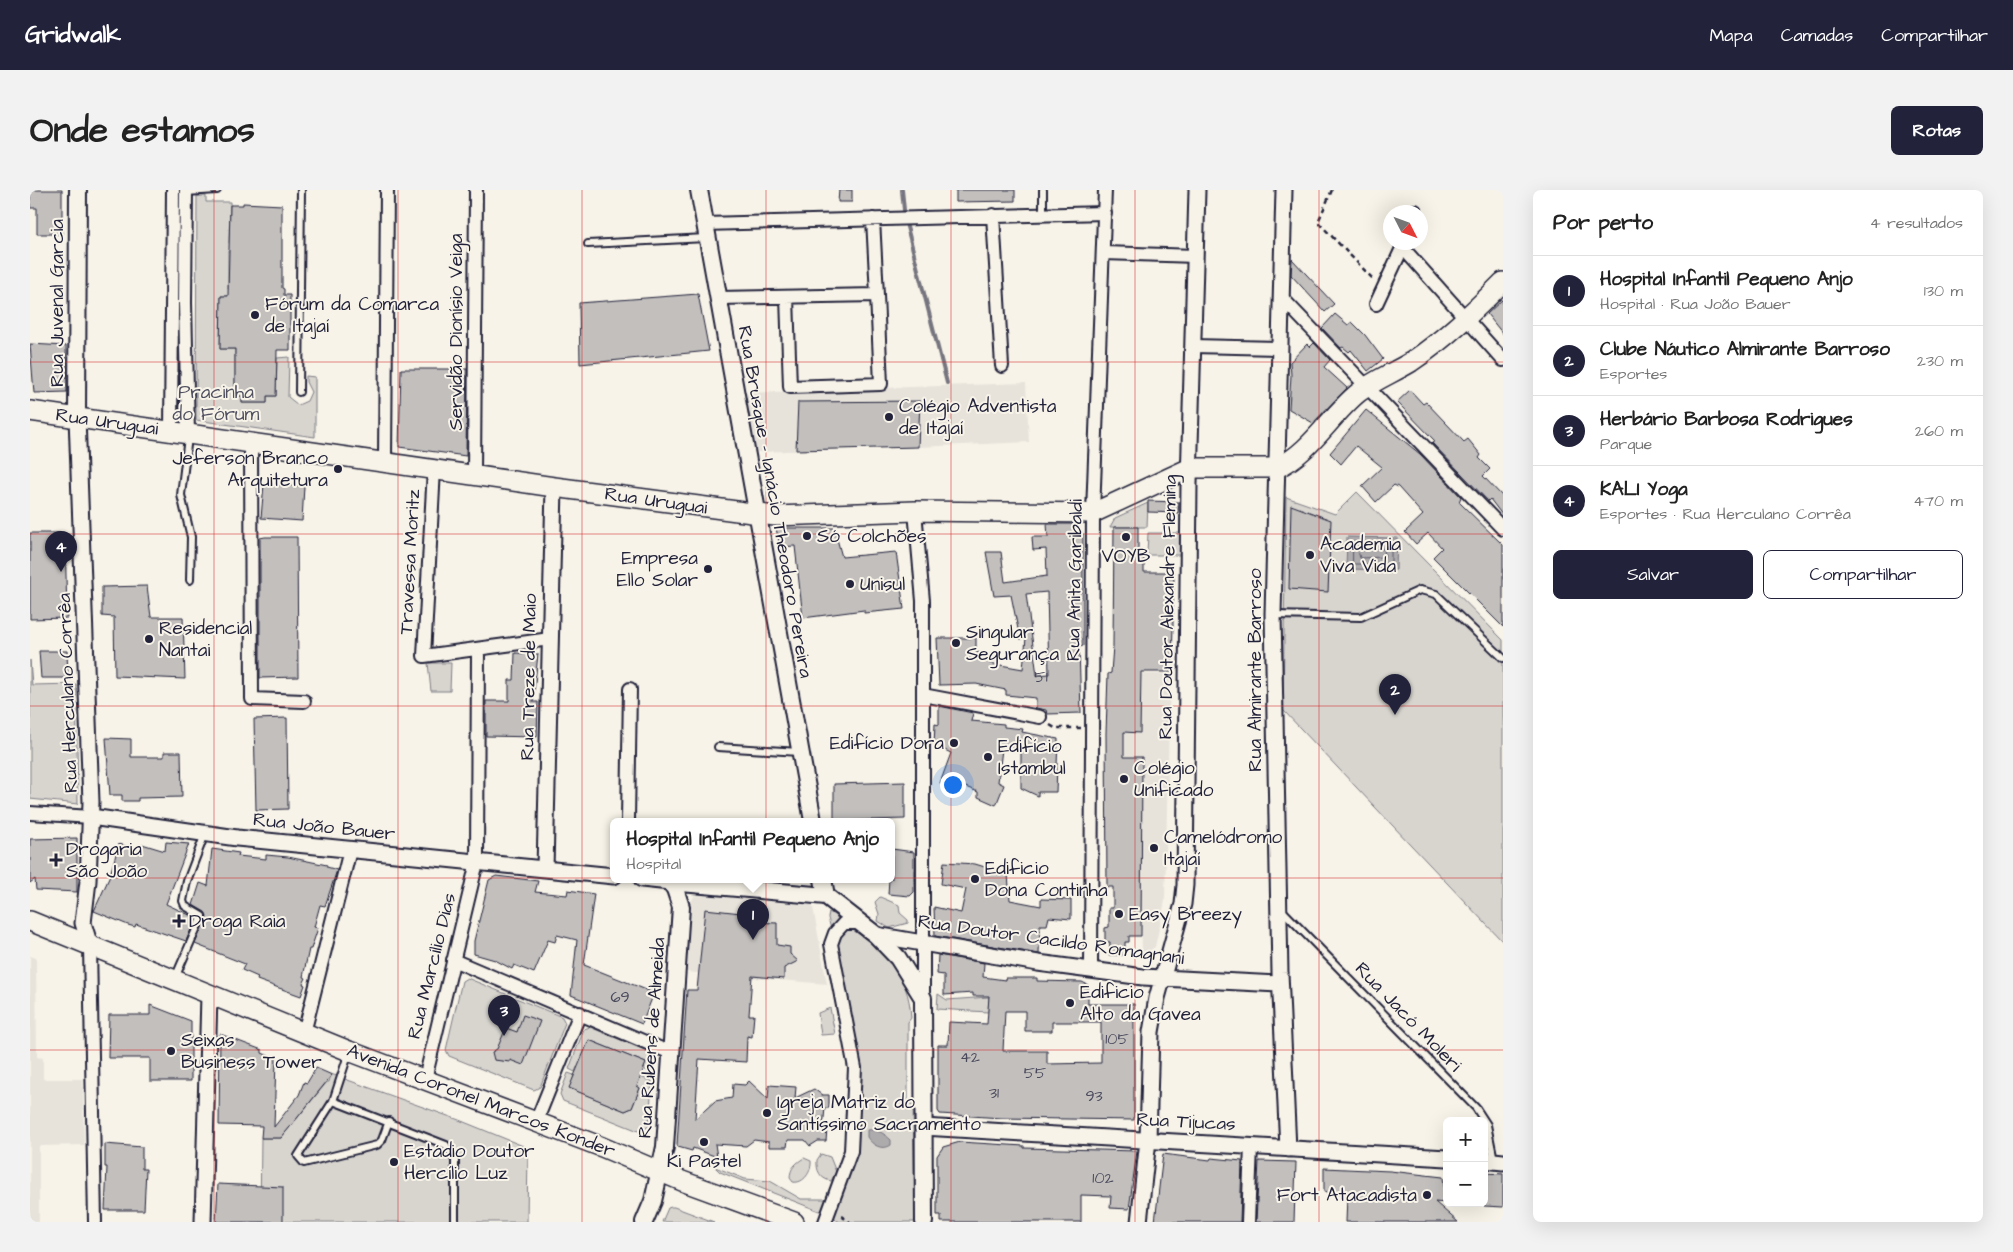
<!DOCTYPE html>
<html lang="pt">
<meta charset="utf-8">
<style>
body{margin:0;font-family:"Architects Daughter",sans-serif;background:#f2f2f2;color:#222}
.controls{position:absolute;right:15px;bottom:15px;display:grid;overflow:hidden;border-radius:8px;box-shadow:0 5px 20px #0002}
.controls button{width:45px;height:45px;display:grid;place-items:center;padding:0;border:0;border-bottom:1px solid #e0e0e0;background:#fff;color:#222;font:25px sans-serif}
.compass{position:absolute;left:1353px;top:15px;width:45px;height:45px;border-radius:50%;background:#fff;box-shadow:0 5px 20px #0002;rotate:132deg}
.you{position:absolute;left:922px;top:594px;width:18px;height:18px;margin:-12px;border:4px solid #fff;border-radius:50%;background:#1a73e8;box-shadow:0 0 0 8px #1a73e833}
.badge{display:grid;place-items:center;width:32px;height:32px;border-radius:50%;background:#22223b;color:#fff;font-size:16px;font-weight:700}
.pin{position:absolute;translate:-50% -41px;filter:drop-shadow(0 1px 2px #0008)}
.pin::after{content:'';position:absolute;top:26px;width:18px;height:15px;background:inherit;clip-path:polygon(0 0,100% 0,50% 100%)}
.popup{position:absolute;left:580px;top:628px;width:285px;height:65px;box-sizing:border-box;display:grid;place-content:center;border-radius:8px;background:#fff;filter:drop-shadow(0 1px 4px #0005);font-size:16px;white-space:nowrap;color:#767676}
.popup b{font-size:19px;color:#222}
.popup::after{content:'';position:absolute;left:50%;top:100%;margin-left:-10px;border:10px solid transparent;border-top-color:#fff}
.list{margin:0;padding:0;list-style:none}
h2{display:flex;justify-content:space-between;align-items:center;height:65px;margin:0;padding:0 20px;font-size:21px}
h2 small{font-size:16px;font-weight:400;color:#767676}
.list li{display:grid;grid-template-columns:32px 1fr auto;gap:15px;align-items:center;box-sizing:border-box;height:70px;padding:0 20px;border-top:1px solid #e0e0e0}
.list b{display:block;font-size:19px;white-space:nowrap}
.list p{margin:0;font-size:16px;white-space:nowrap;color:#767676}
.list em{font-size:16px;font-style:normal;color:#767676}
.actions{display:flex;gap:10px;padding:15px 20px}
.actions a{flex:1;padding:11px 0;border:1px solid #22223b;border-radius:8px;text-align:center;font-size:18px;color:#22223b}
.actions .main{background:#22223b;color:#fff}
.map{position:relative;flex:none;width:1473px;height:1032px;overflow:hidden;border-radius:8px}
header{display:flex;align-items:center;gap:30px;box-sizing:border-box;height:70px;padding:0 25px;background:#22223b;color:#fff}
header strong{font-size:24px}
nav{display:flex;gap:28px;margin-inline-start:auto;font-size:18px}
.intro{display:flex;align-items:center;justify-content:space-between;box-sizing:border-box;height:120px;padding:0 30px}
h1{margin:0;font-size:35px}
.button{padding:12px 22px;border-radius:8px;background:#22223b;color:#fff;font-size:18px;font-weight:700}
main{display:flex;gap:30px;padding:0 30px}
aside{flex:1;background:#fff;border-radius:8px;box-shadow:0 5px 20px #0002}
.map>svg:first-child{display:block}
</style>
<header>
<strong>Gridwalk</strong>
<nav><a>Mapa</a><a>Camadas</a><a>Compartilhar</a></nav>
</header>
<div class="intro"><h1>Onde estamos</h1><a class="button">Rotas</a></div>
<main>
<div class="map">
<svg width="1473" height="1032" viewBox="0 0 1473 1032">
<rect width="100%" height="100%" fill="#f7f3e8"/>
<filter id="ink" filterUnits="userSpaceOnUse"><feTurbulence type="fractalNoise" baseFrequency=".02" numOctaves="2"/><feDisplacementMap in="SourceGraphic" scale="10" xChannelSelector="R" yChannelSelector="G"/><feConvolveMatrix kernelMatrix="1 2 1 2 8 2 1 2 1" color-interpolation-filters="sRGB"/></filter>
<g filter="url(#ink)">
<!-- built -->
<path fill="#e7e3db" d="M996 193 999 252 888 257 726 262 715 203Z
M1078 484H1140L1135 711 1125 757 1112 766 1111 697H1077L1076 543Z
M675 705 781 715 783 717 797 794 656 782 660 714 664 706Z
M0 766 6 768 7 867 13 868V889H53L54 955 9 956V1032H0Z"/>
<!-- green -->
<path fill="#d8d5cf" stroke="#7d7c85" d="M167 6H176V12H200L199 53 213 60 198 61V99L213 106H191L190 159H205V205L212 206V213H237V206H246L247 168 259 167 258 207 268 215 277 211 281 202 276 192V186L285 187V247L166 230Z
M1327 302 1473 450V752L1253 520 1256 307 1305 324Z
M1118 313 1117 337H1080L1085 328Z
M1118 343H1151L1150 365H1117Z
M0 470 2 495 46 494 48 614 0 609Z
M398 473H421L420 501H401Z
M850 707 869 715 870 723 878 730V733L859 738 848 731 849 724 845 712Z
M799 722C806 725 811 732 817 736 852 759 879 782 881 828L878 832V912L883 915 885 1032H810L803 1028 826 946 806 757 798 728Z
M437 788 532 827 535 833 510 897 504 900 419 866 416 860 432 791Z
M908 804 917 810 959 807 958 822 907 819Z
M800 818 805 844 791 845 788 823Z
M560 837 624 864 622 883 613 879 616 873 559 850 549 878 547 877 545 882 539 879 554 839Z
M538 883 544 885 540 898 595 921 602 918 610 898 607 896 610 887 622 891 619 936 611 942 533 911 530 904Z
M301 884 429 930 498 958 497 1032H230L231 948H251L297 892H299Z
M791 964 800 967 806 982 801 991C790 989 786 980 787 970Z
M774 968 781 971C782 981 774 994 763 992L760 988C760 978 766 973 774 968Z
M685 977 715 989 740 991 771 1009H800L794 1020 789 1021 690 982Z
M641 1017H644L684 1032H632L638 1018Z"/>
<!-- water -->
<path fill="#aeabad" stroke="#76747f" d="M1317 347 1367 348 1366 380 1316 379Z
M837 940C847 939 854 943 861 950V955C852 961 842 955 837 947Z"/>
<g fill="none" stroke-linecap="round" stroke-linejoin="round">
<!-- shore -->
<path stroke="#5a5969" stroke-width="1" d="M1323 352 1361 353V374H1323Z
M1330 358 1354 359 1355 367 1330 368 1328 361Z"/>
<!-- stream -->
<path stroke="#76747f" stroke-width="4" d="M872 0 874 20
M876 33 917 193"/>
</g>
<!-- building -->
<path fill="#c2bfbd" stroke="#22223b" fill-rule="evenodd" d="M0 0H32V44H7V18H0Z
M809 0H822V12H808Z
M926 0H985V11L926 12Z
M213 13 252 15V98L254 99V105H260V160H247L246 206H237V213H212V206H205V159H190L191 106H198L200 15H213Z
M1262 69 1304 114 1295 122 1261 85Z
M668 104 679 161 550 174 549 113Z
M1473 109V144L1457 124Z
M1305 124 1318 135 1322 132 1335 145 1353 169 1338 181 1321 160 1319 162 1313 157 1311 158 1292 138Z
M1284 153 1300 170 1294 177 1317 198 1283 233 1259 219 1261 185 1260 172 1277 154 1280 157Z
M0 154 36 156 37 202 4 203Z
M371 179H437L436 266 369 257Z
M1380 200 1393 214 1396 212 1434 252 1438 249 1451 265 1449 268 1460 279 1453 286 1473 307V326L1460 309 1458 311 1402 253 1405 251 1367 212Z
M890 211 888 257 766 260 768 212Z
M1336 220 1390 264 1431 307 1429 312 1473 355V437L1403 367 1412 358 1398 343 1386 354 1375 342 1393 325 1368 297 1364 295 1346 312 1332 296 1352 277 1326 256 1311 274 1300 263Z
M234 294 274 296 272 331 231 328Z
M1118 311 1149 312 1148 323 1118 322Z
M1261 315 1301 330 1298 402 1259 399Z
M1017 334H1045L1053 344V456L1049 457 1051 523 1017 524 1016 520 1006 518V508L976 505V500L946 494 909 495 907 448H946V462L961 465 959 473 993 479 996 448 990 449 981 405 964 406 956 362H971L975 392 1017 386 1016 359 1003 360 1002 347H1018ZM1017 402 1019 484 1007 485 996 404Z
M1084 337H1108V366H1114V382H1144L1142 482H1111L1110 543 1094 542V567H1112L1111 746H1099V752H1095V765H1079L1080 752H1075V738L1079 737V718H1083V697H1077L1076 543 1078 484 1081 483 1083 456Z
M746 338H804L812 367 866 362 874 419 834 423V420L773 428 765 356 750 357Z
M0 343H35L37 428 0 429Z
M235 347H267L268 487 230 488V348Z
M117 396 121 427H153L155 489 85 486 84 427 72 426V397Z
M9 461H37L38 488H11Z
M485 463 508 464 503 512H508L507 547 456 546V511H479V490H484Z
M909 516 943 523 941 531 974 534V537L993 539 992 542 1028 549 1026 602H1008V606L991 598V551L987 561 972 559 968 592 974 595 966 615 948 607V602L933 596 928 600 910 593 921 563 904 555 905 534 909 535Z
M257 528 258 619 226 620 224 529Z
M76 548 101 549V567H134V562H151L152 607 108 608V611H92V605H80Z
M875 592V629L804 631V594Z
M47 648V702L6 700 5 689 0 693V649Z
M136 652 159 654 136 714 166 728 156 751 106 734 105 737 98 735 64 721 79 688 89 654 110 660 112 654 135 661Z
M182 659 209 663 208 666 236 669V665L258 667 297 675V677L307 680 295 716 290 715 284 737 288 738 281 759H279L273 787 276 788 273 794 275 795 271 806 227 790 228 787 212 780 215 774 165 754 177 726 175 722 163 715 170 693 178 696Z
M862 659 884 662V702L880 706 858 704 859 689H862Z
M914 672 945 674 978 684 980 710 1011 716V709L1041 710V729L1019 727 1017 735H1010L1009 764 905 746 904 717 931 723 936 699 911 694Z
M466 686 508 691 505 702 537 705 538 700 564 704 554 775 624 803 612 834 541 805 547 750 527 745 525 752 518 750 504 783 484 775 482 779 465 770 444 764V751L459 690Z
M675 719 720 724 719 732 747 733V755L760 757V764L768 771 754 778V789L722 786 719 825H724L722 847 717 846 716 872 669 869 665 929 685 911 702 908 703 894 715 895 719 891 738 909 739 895 766 897 765 908 784 899 792 905H799V918H795L793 938 797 939 796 951H788L780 956 775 950H758L757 957H739V952L724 950 716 956 685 954 687 967 663 958 662 961 648 957 647 955 657 800H667Z
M908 765 954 773 953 787 975 790V788H1007V791L1052 792 1058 795V814H1104V930L972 928 910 924 908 921V855H918L919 832 957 834 959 806H943V803L914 805V785L907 784ZM975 821H995V841H1022V832H1071V873L1017 874V861H973Z
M120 815 161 831V891H120V868H78L79 825H120Z
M493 825 510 831 493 875 480 870V872L464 870 462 862 467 859 476 838 487 842Z
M190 844 232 860V863L246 869 244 937 269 905 274 892 277 893 286 878 302 885 251 948H231L232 936 189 935Z
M559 850 616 873 607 896 610 898 602 918 595 921 539 898Z
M930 952 994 956V958L1107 961 1099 1019 1080 1018 1081 1006 1051 1005V1032H911V1025H907V966L913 957Z
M75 954 112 957V979H116L114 1020H75L77 977H75Z
M1133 964 1180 970 1181 968 1212 971 1210 1032H1125Z
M1229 971 1266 972 1264 1032H1226Z
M1294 978 1360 981 1413 987 1416 1013 1405 1012 1428 1032H1316L1317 1006 1294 1002Z
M1454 983 1473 984V1017L1454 1016Z
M188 994 253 997V1032H186Z"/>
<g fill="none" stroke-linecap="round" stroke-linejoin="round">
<!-- service casing -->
<g stroke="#22223b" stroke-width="10">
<path id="service" d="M156 2 187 0
M1013 25V0
M558 54 676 48
M269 202 271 0
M158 247 151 305 161 347 160 390
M1244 425 1331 427 1390 400 1406 404 1473 468
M688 557 769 562
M1251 719 1446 918 1457 935 1464 970
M145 788 172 726 155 716 153 711 157 691 175 644
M319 862 303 911 268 966 274 973 347 955 352 950 359 931
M303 911 416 955 425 970V1032"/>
</g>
<!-- minor casing -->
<g stroke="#22223b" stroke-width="16">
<path id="minor" d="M156 0 155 113 158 243
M1385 22V21
M963 25 972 176
M674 34 1075 23
M1373 58 1473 170
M1074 63 1166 66
M757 107 760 197 851 194 847 105
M688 108 847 105 843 29
M1252 108 1473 339
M1346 114 1375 52
M1163 156 1250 158
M141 241 143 0
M221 252 222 509 274 511
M355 271 357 0
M404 279 394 466 520 449
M444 285 446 0
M885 321 893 411V808
M893 505 1010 527
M0 623 61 627
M598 631 600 499
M60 756 65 1032
M423 770 641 863
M1061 780 1063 323 1075 0
M274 843 320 660
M395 889 447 672 448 460
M506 932 550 823
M795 1032 821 961 825 878 801 754 805 743 814 733H829
M1218 1032 1221 956"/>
</g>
<!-- tertiary casing -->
<g stroke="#22223b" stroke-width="19">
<path id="tertiary" d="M1254 0 1243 424 1250 783 1258 959
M47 227 61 612 58 691 53 733 60 756
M61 627 207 648 584 686
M515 679 524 297
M612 689 640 692
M846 745 1008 773 1113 787 1250 794
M893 937 1417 968
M1454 970 1473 972
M173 1032 179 805
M1109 1032 1118 950 1121 842 1127 808 1153 714 1155 695 1159 293 1167 0"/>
</g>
<!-- secondary casing -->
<g stroke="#22223b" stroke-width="20">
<path id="secondary" d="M669 0 783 631
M47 227 48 0
M793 689 796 706
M640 692 796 706 846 745 868 768 893 808 894 1032
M614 1032 623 1011 635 957 651 717 645 699 640 692"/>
</g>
<!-- primary casing -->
<g stroke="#22223b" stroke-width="22">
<path id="primary" d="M0 221 524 297 745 326 885 321 1063 323 1160 278H1247C1281 262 1300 226 1328 203 1344 190 1363 183 1381 172 1415 149 1444 121 1473 92
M0 731 319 861 572 957 652 991 764 1032"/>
</g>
<!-- path -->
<path stroke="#22223b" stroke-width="2.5" stroke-dasharray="5 4" stroke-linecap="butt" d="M1302 0 1288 32 1344 90
M1020 535 1025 538H1051
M811 1026 820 1032"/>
<!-- service -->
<use href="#service" stroke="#f7f3e8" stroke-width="6"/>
<!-- minor -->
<use href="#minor" stroke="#f7f3e8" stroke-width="12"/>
<!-- tertiary -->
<use href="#tertiary" stroke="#f7f3e8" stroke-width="15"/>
<!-- secondary -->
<use href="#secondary" stroke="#f7f3e8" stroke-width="16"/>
<!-- primary -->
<use href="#primary" stroke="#f7f3e8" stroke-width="19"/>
</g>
</g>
<!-- grid -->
<path fill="none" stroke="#d62828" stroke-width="1" stroke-opacity="0.55" d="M184 0V1032M368 0V1032M552 0V1032M736 0V1032M921 0V1032M1105 0V1032M1289 0V1032M0 172H1473M0 344H1473M0 516H1473M0 688H1473M0 860H1473"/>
<!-- markers -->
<g fill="#22223b" stroke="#f7f3e8" stroke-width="2">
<circle cx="225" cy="125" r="5"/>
<circle cx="859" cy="227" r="5"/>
<circle cx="308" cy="279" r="5"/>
<circle cx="777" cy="346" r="5"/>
<circle cx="1096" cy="347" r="5"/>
<circle cx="1280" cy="365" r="5"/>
<circle cx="678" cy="379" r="5"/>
<circle cx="820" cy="394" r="5"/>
<circle cx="119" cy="449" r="5"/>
<circle cx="926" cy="453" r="5"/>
<circle cx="924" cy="553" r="5"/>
<circle cx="958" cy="567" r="5"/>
<circle cx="1094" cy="589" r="5"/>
<circle cx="1124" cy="658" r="5"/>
<path d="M23.5 662.5h5v5h5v5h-5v5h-5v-5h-5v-5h5z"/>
<circle cx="945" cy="689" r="5"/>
<circle cx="1089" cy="724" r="5"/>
<path d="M146.5 723.5h5v5h5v5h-5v5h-5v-5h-5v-5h5z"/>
<circle cx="1040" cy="813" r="5"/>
<circle cx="141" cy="861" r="5"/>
<circle cx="737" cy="923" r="5"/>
<circle cx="674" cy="952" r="5"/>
<circle cx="364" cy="972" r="5"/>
<circle cx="1397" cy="1005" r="5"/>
</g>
<g text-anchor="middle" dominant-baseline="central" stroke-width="4" stroke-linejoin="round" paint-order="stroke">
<!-- number labels -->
<g font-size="16" fill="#4a495c">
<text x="1011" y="487">51</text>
<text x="590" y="807">69</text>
<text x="1087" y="849">105</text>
<text x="940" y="867">42</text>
<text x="1005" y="883">55</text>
<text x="964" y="903">31</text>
<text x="1064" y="906">93</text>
<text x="1073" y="988">102</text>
</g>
<!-- street labels -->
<g font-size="19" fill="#22223b" stroke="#f7f3e8">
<text transform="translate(27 113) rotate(-90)">Rua Juvenal Garcia</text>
<text transform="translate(426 142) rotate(-90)">Servidão Dionísio Veiga</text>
<text transform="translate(77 232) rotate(8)">Rua Uruguai</text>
<text transform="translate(626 311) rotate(8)">Rua Uruguai</text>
<text transform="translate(745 312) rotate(80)">Rua Brusque - Ignácio Theodoro Pereira</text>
<text transform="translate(380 372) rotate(-87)">Travessa Moritz</text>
<text transform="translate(1045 390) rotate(-89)">Rua Anita Garibaldi</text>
<text transform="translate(1138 417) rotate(-89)">Rua Doutor Alexandre Fleming</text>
<text transform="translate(1225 480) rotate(-90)">Rua Almirante Barroso</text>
<text transform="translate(499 487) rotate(-89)">Rua Treze de Maio</text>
<text transform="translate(38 503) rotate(-92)">Rua Herculano Corrêa</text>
<text transform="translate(294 637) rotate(6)">Rua João Bauer</text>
<text transform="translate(1021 750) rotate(8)">Rua Doutor Cacildo Romagnani</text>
<text transform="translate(402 776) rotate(-76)">Rua Marcílio Dias</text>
<text transform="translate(1378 827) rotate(46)">Rua Jacó Moleri</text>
<text transform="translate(622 848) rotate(-86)">Rua Rubens de Almeida</text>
<text transform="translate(451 911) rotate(21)">Avenida Coronel Marcos Konder</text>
<text transform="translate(1156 932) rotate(3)">Rua Tijucas</text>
</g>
<!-- poi labels -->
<g font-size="19" fill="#22223b" stroke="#f7f3e8" text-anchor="start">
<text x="235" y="114">Fórum da Comarca<tspan x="235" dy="22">de Itajaí</tspan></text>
<text x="869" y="216">Colégio Adventista<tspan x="869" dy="22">de Itajaí</tspan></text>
<text x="298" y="268" text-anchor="end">Jeferson Branco<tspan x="298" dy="22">Arquitetura</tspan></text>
<text x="787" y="346">Só Colchões</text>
<text x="1290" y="354">Academia<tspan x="1290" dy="22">Viva Vida</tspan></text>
<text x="1096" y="366" text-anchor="middle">VOYB</text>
<text x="668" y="368" text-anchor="end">Empresa<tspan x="668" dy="22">Ello Solar</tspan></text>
<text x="830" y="394">Unisul</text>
<text x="129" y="438">Residencial<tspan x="129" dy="22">Nantai</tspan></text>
<text x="936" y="442">Singular<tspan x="936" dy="22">Segurança</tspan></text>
<text x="914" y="553" text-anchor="end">Edifício Dora</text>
<text x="968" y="556">Edifício<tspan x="968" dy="22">Istambul</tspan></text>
<text x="1104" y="578">Colégio<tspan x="1104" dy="22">Unificado</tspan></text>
<text x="1134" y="647">Camelódromo<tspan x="1134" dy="22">Itajaí</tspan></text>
<text x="36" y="659">Drogaria<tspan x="36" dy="22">São João</tspan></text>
<text x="955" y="678">Edificio<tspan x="955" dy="22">Dona Continha</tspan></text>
<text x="1099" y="724">Easy Breezy</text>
<text x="159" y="731">Droga Raia</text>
<text x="1050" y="802">Edificio<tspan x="1050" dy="22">Alto da Gavea</tspan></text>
<text x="151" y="850">Seixas<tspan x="151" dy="22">Business Tower</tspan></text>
<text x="747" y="912">Igreja Matriz do<tspan x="747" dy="22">Santíssimo Sacramento</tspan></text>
<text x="374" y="961">Estádio Doutor<tspan x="374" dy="22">Hercílio Luz</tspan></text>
<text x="674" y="971" text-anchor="middle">Ki Pastel</text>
<text x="1387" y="1005" text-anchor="end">Fort Atacadista</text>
</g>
<!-- park labels -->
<g font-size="19" fill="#504f60" stroke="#f7f3e8">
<text x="186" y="202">Pracinha<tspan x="186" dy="22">do Fórum</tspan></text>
</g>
</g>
</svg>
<div class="controls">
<button>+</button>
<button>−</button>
</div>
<svg class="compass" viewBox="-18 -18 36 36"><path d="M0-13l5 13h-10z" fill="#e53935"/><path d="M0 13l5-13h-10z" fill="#767676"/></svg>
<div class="you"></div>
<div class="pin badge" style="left:723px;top:750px">1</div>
<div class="popup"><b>Hospital Infantil Pequeno Anjo</b>Hospital</div>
<div class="pin badge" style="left:1365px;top:525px">2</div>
<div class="pin badge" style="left:474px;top:846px">3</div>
<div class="pin badge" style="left:31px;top:382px">4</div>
</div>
<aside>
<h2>Por perto<small>4 resultados</small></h2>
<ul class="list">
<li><span class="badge">1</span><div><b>Hospital Infantil Pequeno Anjo</b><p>Hospital · Rua João Bauer</p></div><em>130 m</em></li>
<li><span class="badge">2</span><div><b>Clube Náutico Almirante Barroso</b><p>Esportes</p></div><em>230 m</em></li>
<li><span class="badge">3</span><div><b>Herbário Barbosa Rodrigues</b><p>Parque</p></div><em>260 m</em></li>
<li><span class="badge">4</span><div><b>KALI Yoga</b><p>Esportes · Rua Herculano Corrêa</p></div><em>470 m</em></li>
</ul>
<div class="actions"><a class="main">Salvar</a><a>Compartilhar</a></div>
</aside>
</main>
